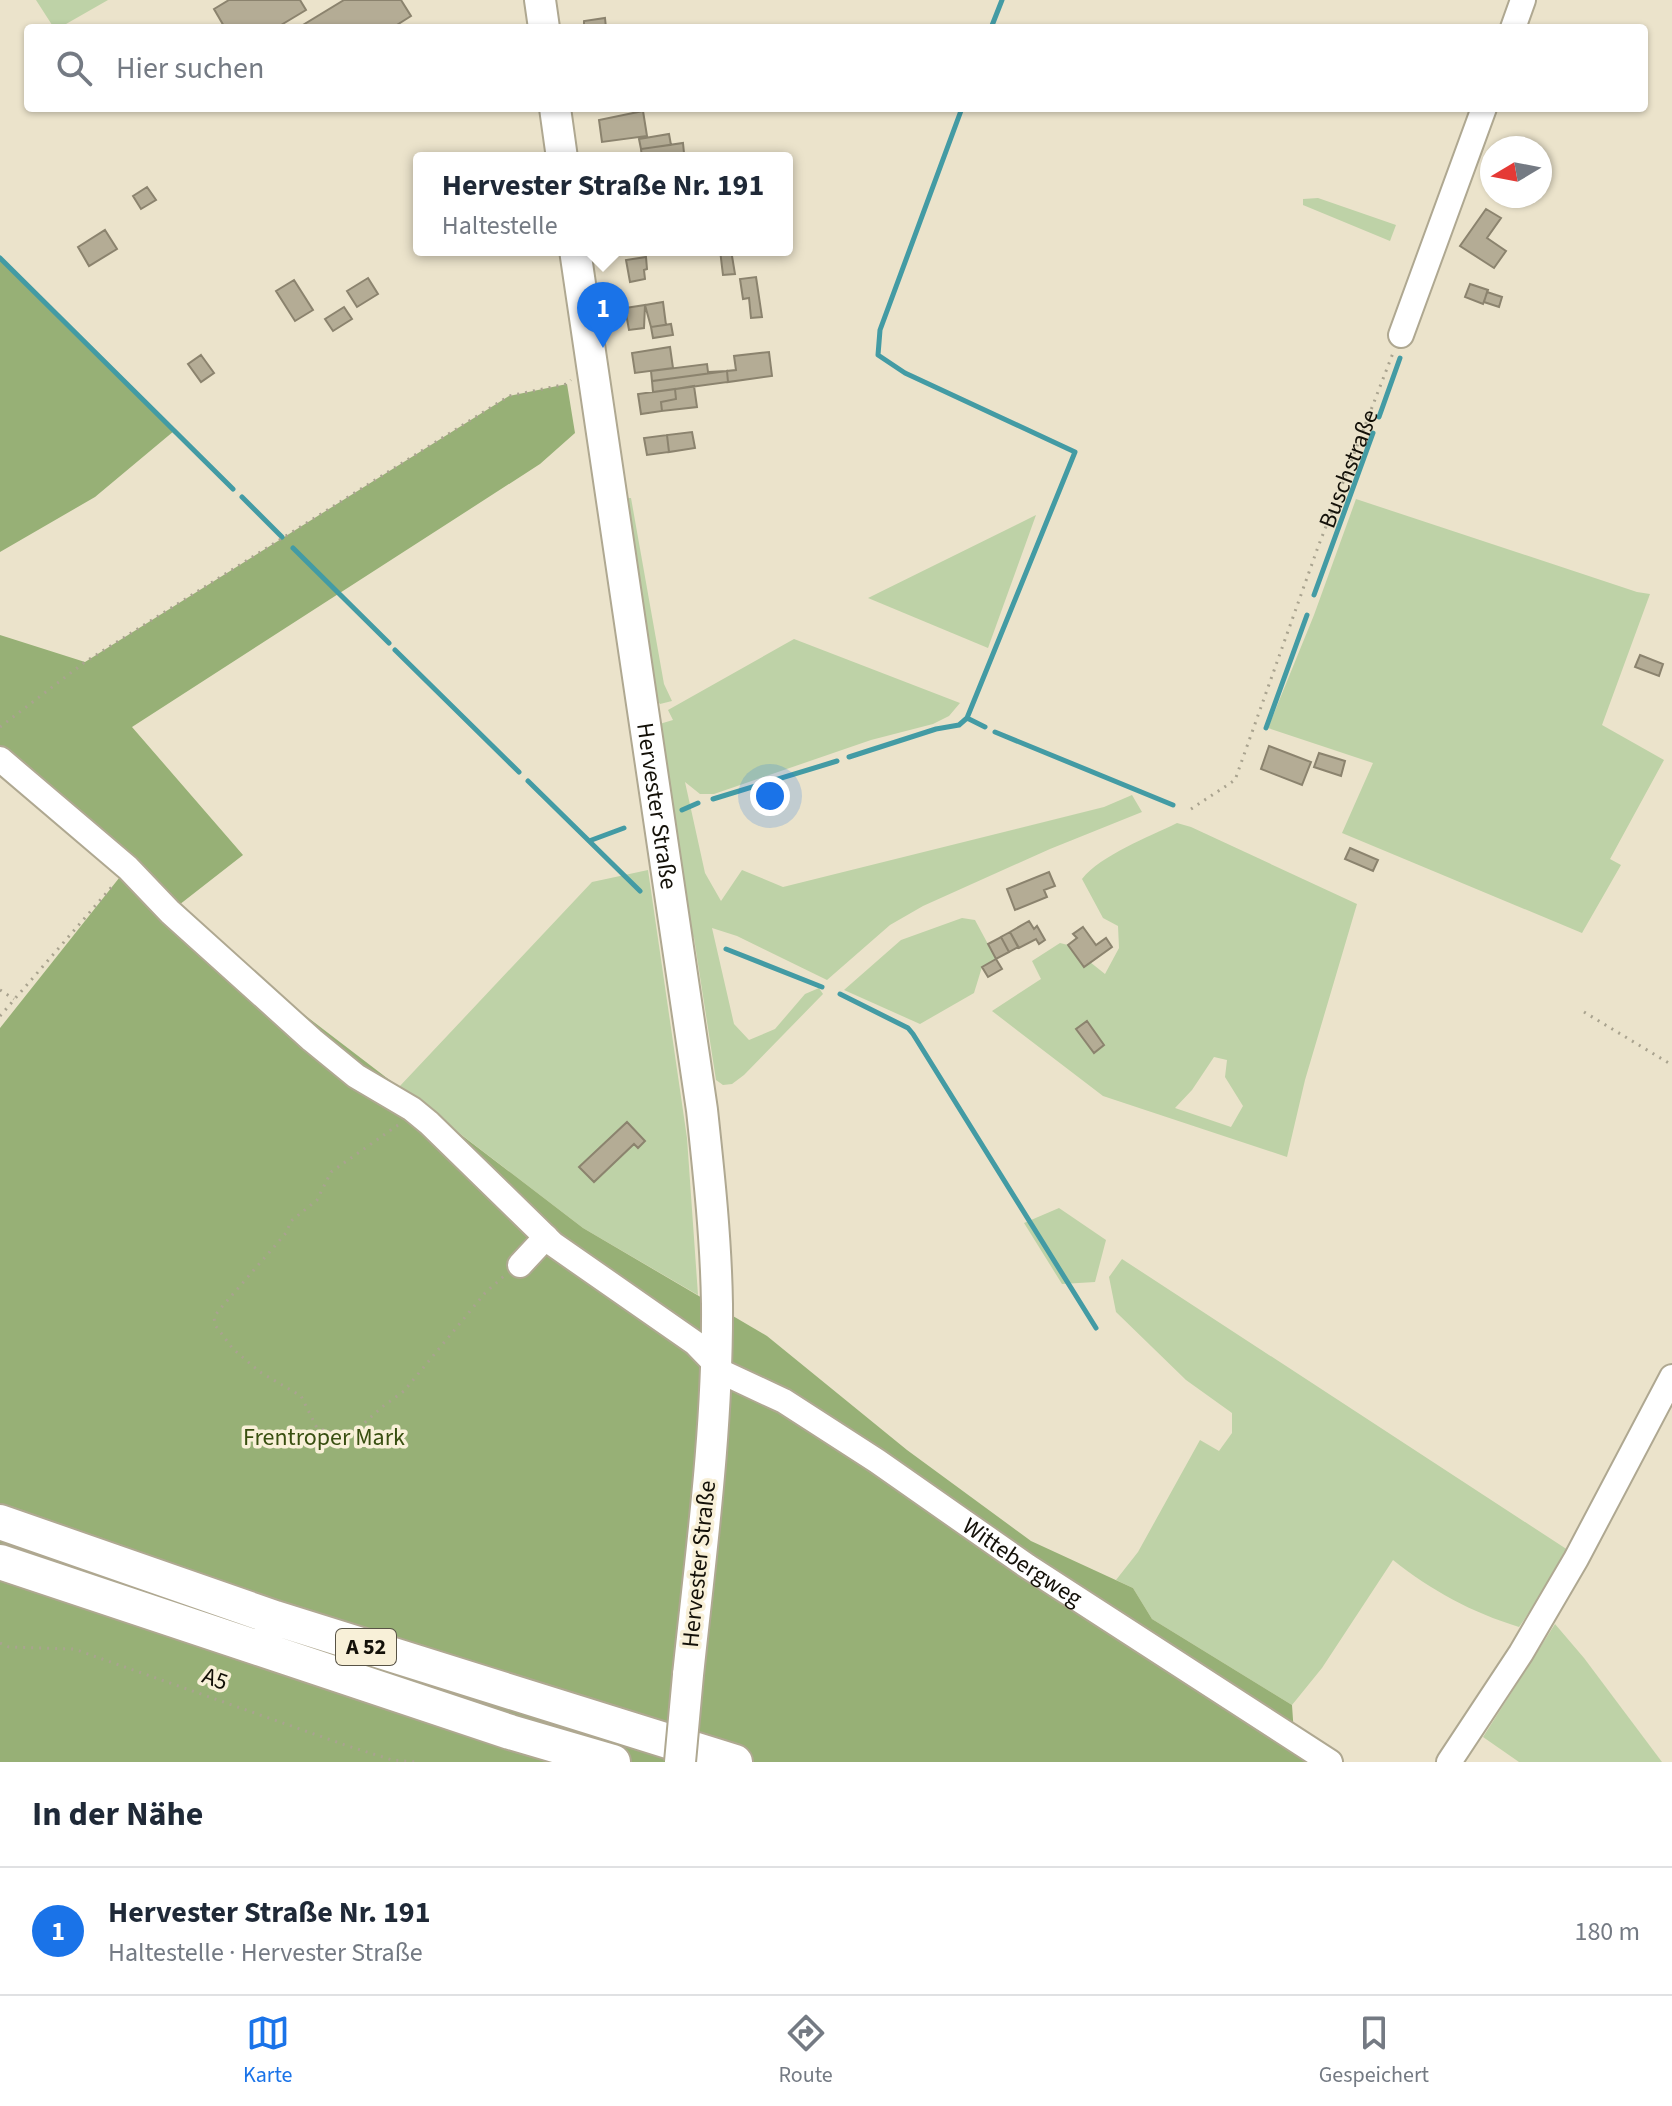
<!DOCTYPE html>
<html lang="de">
<meta charset="utf-8">
<style>
body{margin:0;font-family:"Source Sans 3",sans-serif;background:#f2f2f3;color:#1f2937}
.compass{position:absolute;left:1480px;top:136px;width:72px;height:72px;border-radius:50%;background:#fff;box-shadow:0 2px 6px #0004;rotate:260deg}
.you{position:absolute;left:770px;top:796px;width:28px;height:28px;margin:-20px;border:6px solid #fff;border-radius:50%;background:#1a73e8;box-shadow:0 0 0 12px #1a73e833}
.badge{display:grid;place-items:center;width:52px;height:52px;border-radius:50%;background:#1a73e8;color:#fff;font-size:26px;font-weight:700}
.pin{position:absolute;translate:-50% -66px;filter:drop-shadow(0 2px 4px #0008)}
.pin::after{content:'';position:absolute;top:42px;width:28px;height:24px;background:inherit;clip-path:polygon(0 0,100% 0,50% 100%)}
.popup{position:absolute;left:413px;top:152px;width:380px;height:104px;box-sizing:border-box;display:grid;place-content:center;border-radius:8px;background:#fff;filter:drop-shadow(0 2px 6px #0005);font-size:26px;white-space:nowrap;color:#747a83}
.popup b{font-size:30px;color:#1f2937}
.popup::after{content:'';position:absolute;left:50%;top:100%;margin-left:-16px;border:16px solid transparent;border-top-color:#fff}
.list{margin:0;padding:0;list-style:none}
h2{display:flex;justify-content:space-between;align-items:center;height:104px;margin:0;padding:0 32px;font-size:34px}
h2 small{font-size:26px;font-weight:400;color:#747a83}
.list li{display:grid;grid-template-columns:52px 1fr auto;gap:24px;align-items:center;box-sizing:border-box;height:128px;padding:0 32px;border-top:2px solid #e0e1e3}
.list b{display:block;font-size:30px;white-space:nowrap}
.list p{margin:0;font-size:26px;white-space:nowrap;color:#747a83}
.list em{font-size:26px;font-style:normal;color:#747a83}
.icon{flex:none;width:44px;height:44px;fill:none;stroke:currentColor;stroke-width:2;stroke-linecap:round;stroke-linejoin:round}
.map{position:relative;flex:none;width:1672px;height:1762px;overflow:hidden}
.search{position:absolute;background:#fff;box-shadow:0 2px 6px #0004;left:24px;right:24px;top:24px;height:88px;display:flex;align-items:center;gap:20px;box-sizing:border-box;padding:0 28px;border-radius:8px;color:#747a83;font-size:30px}
.sheet{height:232px;background:#fff}
nav{display:flex;justify-content:space-around;align-items:center;box-sizing:border-box;height:112px;border-top:2px solid #e0e1e3;background:#fff;font-size:22px;color:#747a83}
nav a{display:grid;justify-items:center;gap:4px}
nav .on{color:#1a73e8}
.map>svg:first-child{display:block}
</style>
<div class="map">
<svg width="1672" height="1762" viewBox="0 0 1672 1762">
<rect width="100%" height="100%" fill="#ebe3cb"/>
<!-- green -->
<path fill="#bed2a7" fill-rule="evenodd" d="M36 0H108L59 28H54Z
M1318 198 1396 225 1390 241 1303 205V199Z
M625 498H631L664 684 672 701 660 704 652 692Z
M1356 499 1637 592 1650 594 1602 725 1664 760 1610 859 1621 865 1582 933 1342 833 1373 763 1268 728 1314 615Z
M1036 515 988 648 868 598Z
M794 639 960 703 949 716 933 724 871 740 714 794H700L685 782 705 873 721 901 742 870 783 887 1104 807 1132 795 1142 812 1050 849 923 906 890 925 827 980 737 936 712 928 734 1024 749 1040 775 1029 805 994 819 988 823 994 744 1075 732 1084 723 1085 716 1080 694 938 685 926 656 725 673 720 668 710Z
M1177 823 1191 827 1357 904 1305 1080 1287 1157 1103 1096 992 1011 1041 979 1032 961 1060 943 1068 945 1084 967 1090 962 1105 974 1119 948 1118 926 1103 918 1082 879C1101 855 1149 837 1177 823ZM1214 1057 1227 1060 1225 1077 1243 1106 1231 1127 1175 1108 1192 1090Z
M648 870 687 1138 698 1295 583 1228 399 1087 592 882Z
M962 918 975 920 996 959 982 967 974 993 920 1024 844 990 901 940Z
M1059 1208 1106 1240 1095 1282 1062 1284 1024 1223Z
M1122 1259 1571 1552 1519 1627C1471 1612 1432 1591 1393 1560L1322 1668 1292 1705 1152 1619 1133 1588 1116 1580 1138 1552 1200 1440 1219 1451 1232 1433V1413L1186 1380 1116 1312 1109 1277Z
M1555 1624 1584 1658 1662 1762H1519L1483 1737Z"/>
<!-- forest -->
<path fill="#97b076" d="M0 258 174 431 95 497 0 552Z
M567 384 575 433 540 464 132 727 243 855 170 912 583 1228 767 1336 907 1450 1031 1541 1133 1588 1152 1619 1292 1705 1295 1749 1313 1762H0V1028L127 868 0 757V635L85 662 509 396Z"/>
<g fill="none" stroke-linecap="round" stroke-linejoin="round">
<!-- stream -->
<path stroke="#439ba4" stroke-width="5" d="M991 28 1002 0
M0 258 233 489
M1379 417 1400 358
M242 497 282 537
M293 548 389 643
M1314 595 1373 433
M395 650 519 772
M967 718 985 727
M1266 728 1307 615
M995 732 1173 805
M849 757 936 729 959 725 967 718 1075 452 905 373 878 355 880 330 962 108
M528 781 640 891
M713 799 837 761
M682 810 698 803
M589 841 624 828
M726 949 822 987
M840 994 908 1028 913 1034 1096 1328"/>
</g>
<!-- building -->
<path fill="#b4ac95" stroke="#8b836e" stroke-width="2" d="M229 0H300L306 10 276 28H225L214 9Z
M344 0H401L411 16 392 28H298Z
M605 18 606 28H584V21Z
M643 111 647 136 602 142 599 120Z
M669 134 671 145 641 149 639 139Z
M683 143 684 153 642 158 641 149Z
M147 187 156 200 141 209 133 196Z
M1486 209 1501 218 1487 238 1506 251 1494 268 1460 246Z
M105 230 117 249 89 266 78 247Z
M720 250H731L735 274 723 275Z
M646 257 647 269 644 270 645 279 630 282 626 260Z
M756 277 762 317 751 318 749 298 743 299 740 279Z
M368 278 378 294 357 307 347 291Z
M294 280 313 310 295 321 276 291Z
M1470 284 1488 290 1483 304 1465 297Z
M1487 292 1502 297 1499 307 1484 302Z
M663 302 666 325 651 327 645 305Z
M645 305 644 328 629 330 625 308Z
M344 307 352 319 333 331 325 319Z
M671 324 673 335 653 338 651 327Z
M670 347 673 368 635 373 632 353Z
M769 352 772 376 728 382 727 371 736 370 734 356Z
M201 355 214 373 201 382 188 364Z
M707 364 708 372 727 371 652 381 651 371Z
M727 371 728 382 653 392 652 381Z
M694 386 697 407 662 411 661 402 676 399 675 389Z
M675 389 676 399 661 402 662 411 641 414 638 394Z
M692 432 695 448 669 452 667 435Z
M667 435 669 452 647 455 644 438Z
M1640 655 1663 664 1659 676 1635 667Z
M1269 746 1311 762 1302 785 1261 769Z
M1319 753 1345 761 1341 776 1314 767Z
M1350 848 1378 860 1373 871 1345 859Z
M1049 872 1055 886 1044 890 1047 897 1015 910 1007 889Z
M1029 921 1034 929 1037 926 1045 940 1039 944 1036 939 1019 948 1010 932Z
M1083 927 1096 945 1106 938 1112 947 1084 967 1068 945 1077 938 1073 934Z
M1010 932 1018 947 1009 952 1001 937Z
M1001 937 1009 952 996 959 988 944Z
M996 959 1002 969 988 977 982 967Z
M1087 1021 1104 1045 1094 1053 1076 1029Z
M627 1122 645 1141 638 1148 634 1144 594 1182 579 1167Z"/>
<g fill="none" stroke-linecap="round" stroke-linejoin="round">
<!-- minor casing -->
<g stroke="#afa891" stroke-width="28">
<g id="minor">
<path d="M1513 28 1523 0"/>
<path d="M1401 335 1484 108"/>
<path id="s2" d="M0 759 128 868 170 912 312 1040 356 1076 412 1109 429 1123 553 1244 695 1343 724 1373 784 1401 877 1461 1027 1566 1330 1762"/>
<path d="M520 1265 546 1237"/>
<path d="M1449 1762 1521 1653 1576 1559 1672 1377"/>
</g>
</g>
<!-- major casing -->
<g stroke="#afa891" stroke-width="34">
<g id="major">
<path d="M540 0 544 28"/>
<path d="M555 108 562 158"/>
<path id="s3" d="M575 250 702 1110C709 1175 716 1239 717 1304 718 1428 701 1552 688 1675"/>
</g>
</g>
<!-- highway casing -->
<g stroke="#afa891" stroke-width="38">
<path id="highway" d="M0 1522 275 1618 735 1762
M0 1562 510 1732 613 1762"/>
</g>
<!-- path -->
<g stroke="#a9a38f" stroke-width="3" stroke-dasharray="2 6" stroke-linecap="butt">
<path d="M0 727 85 662 509 396 567 384 571 380"/>
<path id="s1" d="M1191 809 1235 780 1318 547 1393 353"/>
<path d="M0 990 14 999"/>
<path d="M1584 1012 1672 1065"/>
<path d="M0 1016 115 883"/>
<path d="M398 1125 331 1172 317 1200 291 1221 286 1233 220 1309 214 1317 215 1325 233 1349 260 1372 301 1396 317 1428 344 1436 361 1426 382 1407 404 1391 485 1293 504 1276"/>
<path d="M0 1643 9 1647 74 1649 345 1745 392 1760 416 1762"/>
</g>
<!-- minor -->
<use href="#minor" stroke="#fff" stroke-width="24"/>
<!-- major -->
<use href="#major" stroke="#fff" stroke-width="30"/>
<!-- highway -->
<use href="#highway" stroke="#fff" stroke-width="34"/>
<!-- major-bridge casing -->
<g stroke="#afa891" stroke-width="34" stroke-linecap="butt">
<path id="major-bridge" d="M680 1762 688 1675"/>
</g>
<!-- major-bridge -->
<use href="#major-bridge" stroke="#fff" stroke-width="30"/>
</g>
<g text-anchor="middle" dominant-baseline="central" stroke-width="7" stroke-linejoin="round" paint-order="stroke">
<!-- shield labels -->
<rect fill="#f8f0d8" stroke="#585346" stroke-width="2" x="336" y="1629" width="60" height="36" rx="6"/>
<g font-size="22" font-weight="bold" fill="#131008">
<text x="366" y="1647">A 52</text>
</g>
<!-- street labels -->
<g font-size="24" fill="#131008" stroke="#f8f0d8">
<text stroke="none"><textPath href="#s1" startOffset="384">Buschstraße</textPath></text>
<text stroke="none"><textPath href="#s3" startOffset="562">Hervester Straße</textPath></text>
<text stroke="none"><textPath href="#s2" startOffset="1306">Wittebergweg</textPath></text>
<text transform="translate(699 1564) rotate(-84)">Hervester Straße</text>
<text transform="translate(215 1679) rotate(20)">A5</text>
</g>
<!-- park labels -->
<g font-size="24" fill="#384f10" stroke="#f8f0d8">
<text x="324" y="1437">Frentroper Mark</text>
</g>
</g>
</svg>
<svg class="compass" viewBox="-18 -18 36 36"><path d="M0-13l5 13h-10z" fill="#e53935"/><path d="M0 13l5-13h-10z" fill="#747a83"/></svg>
<div class="you"></div>
<div class="pin badge" style="left:603px;top:348px">1</div>
<div class="popup"><b>Hervester Straße Nr. 191</b>Haltestelle</div>
<div class="search"><svg class="icon" aria-label="search" viewBox="0 0 24 24"><circle cx="10" cy="10" r="6"/><path d="M15 15l6 6"/></svg>Hier suchen</div>
</div>
<section class="sheet">
<h2>In der Nähe<small></small></h2>
<ul class="list">
<li><span class="badge">1</span><div><b>Hervester Straße Nr. 191</b><p>Haltestelle · Hervester Straße</p></div><em>180 m</em></li>
</ul>
</section>
<nav>
<a class="on"><svg class="icon" aria-label="map" viewBox="0 0 24 24"><path d="M3 6l6-2 6 2 6-2v14l-6 2-6-2-6 2zM9 4v14M15 6v14"/></svg>Karte</a>
<a><svg class="icon" aria-label="directions" viewBox="0 0 24 24"><path d="M12 3l9 9-9 9-9-9zM9 14v-3h6M13 9l2 2-2 2"/></svg>Route</a>
<a><svg class="icon" aria-label="saved" viewBox="0 0 24 24"><path d="M7 4h10v16l-5-4-5 4z"/></svg>Gespeichert</a>
</nav>
